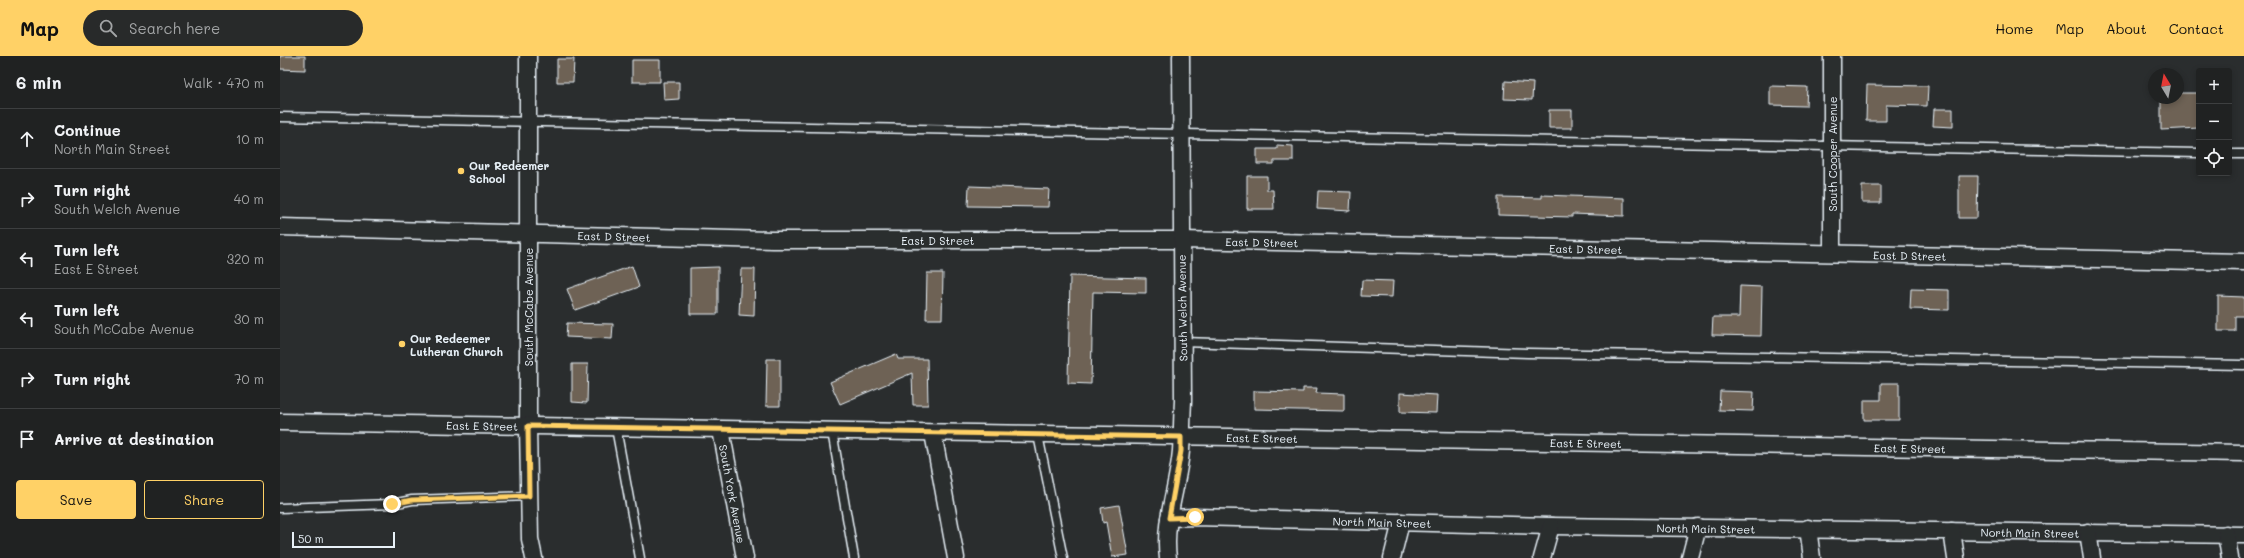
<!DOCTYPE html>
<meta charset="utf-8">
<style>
body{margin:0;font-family:Mali,sans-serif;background:#282a2a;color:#f1f3f6}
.controls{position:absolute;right:12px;top:12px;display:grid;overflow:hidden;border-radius:4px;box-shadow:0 2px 6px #0003}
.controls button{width:36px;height:36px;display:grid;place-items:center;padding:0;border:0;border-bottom:1px solid #3d3f40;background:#202222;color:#f1f3f6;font:20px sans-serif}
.compass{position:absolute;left:1868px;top:12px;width:36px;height:36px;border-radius:50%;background:#202222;box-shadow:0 2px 6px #0003;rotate:350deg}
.scale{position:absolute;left:12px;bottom:10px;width:103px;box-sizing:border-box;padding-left:4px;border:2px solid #e8f1f8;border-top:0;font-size:11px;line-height:14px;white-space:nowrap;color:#e8f1f8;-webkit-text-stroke:3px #2a2d2e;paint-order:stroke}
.stop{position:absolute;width:12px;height:12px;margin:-9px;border:3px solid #ffd166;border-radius:50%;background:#fff}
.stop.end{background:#ffd166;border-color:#fff;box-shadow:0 1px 4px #0008}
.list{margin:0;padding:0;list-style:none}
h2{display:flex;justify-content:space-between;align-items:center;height:52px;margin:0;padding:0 16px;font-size:17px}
h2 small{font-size:13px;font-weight:400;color:#a2a4a5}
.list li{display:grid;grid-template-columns:26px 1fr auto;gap:12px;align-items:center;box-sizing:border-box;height:60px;padding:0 16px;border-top:1px solid #3d3f40}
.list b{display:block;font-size:15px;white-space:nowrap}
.list p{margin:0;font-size:13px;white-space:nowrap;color:#a2a4a5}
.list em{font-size:13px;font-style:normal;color:#a2a4a5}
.actions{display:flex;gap:8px;padding:12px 16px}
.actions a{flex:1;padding:9px 0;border:1px solid #ffd166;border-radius:4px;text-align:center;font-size:14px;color:#ffd166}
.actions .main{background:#ffd166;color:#111}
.icon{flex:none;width:22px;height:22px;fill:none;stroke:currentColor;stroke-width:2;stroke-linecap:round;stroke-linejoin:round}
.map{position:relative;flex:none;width:1964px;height:502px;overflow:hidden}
header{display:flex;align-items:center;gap:24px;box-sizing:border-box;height:56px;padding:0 20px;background:#ffd166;color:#111}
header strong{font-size:19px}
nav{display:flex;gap:22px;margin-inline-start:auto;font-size:14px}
.search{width:280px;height:36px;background:#282a2a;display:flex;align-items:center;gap:10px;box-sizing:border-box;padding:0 14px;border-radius:22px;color:#a2a4a5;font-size:15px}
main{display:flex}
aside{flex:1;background:#202222}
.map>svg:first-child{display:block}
</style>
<header>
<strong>Map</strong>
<div class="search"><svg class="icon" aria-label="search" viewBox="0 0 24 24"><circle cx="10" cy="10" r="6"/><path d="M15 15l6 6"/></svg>Search here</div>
<nav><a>Home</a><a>Map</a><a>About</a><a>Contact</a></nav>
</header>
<main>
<aside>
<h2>6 min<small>Walk · 470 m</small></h2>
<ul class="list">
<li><svg class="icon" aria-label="ahead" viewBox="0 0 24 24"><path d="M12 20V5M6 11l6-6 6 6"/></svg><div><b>Continue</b><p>North Main Street</p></div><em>10 m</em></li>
<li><svg class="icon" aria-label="right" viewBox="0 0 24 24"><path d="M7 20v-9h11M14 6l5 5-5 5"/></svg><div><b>Turn right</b><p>South Welch Avenue</p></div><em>40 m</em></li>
<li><svg class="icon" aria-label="left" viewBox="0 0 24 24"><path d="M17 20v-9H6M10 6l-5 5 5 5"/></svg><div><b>Turn left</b><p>East E Street</p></div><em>320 m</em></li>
<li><svg class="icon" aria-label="left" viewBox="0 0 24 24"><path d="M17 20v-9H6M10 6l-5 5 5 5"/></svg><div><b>Turn left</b><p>South McCabe Avenue</p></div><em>30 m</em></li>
<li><svg class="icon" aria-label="right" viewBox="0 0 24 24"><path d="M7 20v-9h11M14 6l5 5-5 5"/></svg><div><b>Turn right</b></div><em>70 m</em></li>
<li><svg class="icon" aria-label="arrive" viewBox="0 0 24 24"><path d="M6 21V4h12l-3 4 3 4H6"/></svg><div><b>Arrive at destination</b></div></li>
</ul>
<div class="actions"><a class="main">Save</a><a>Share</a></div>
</aside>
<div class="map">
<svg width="1964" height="502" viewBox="0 0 1964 502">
<rect width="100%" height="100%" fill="#2a2d2e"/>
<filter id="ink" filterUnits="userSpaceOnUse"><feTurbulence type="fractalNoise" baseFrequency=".025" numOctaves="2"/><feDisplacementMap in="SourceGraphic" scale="8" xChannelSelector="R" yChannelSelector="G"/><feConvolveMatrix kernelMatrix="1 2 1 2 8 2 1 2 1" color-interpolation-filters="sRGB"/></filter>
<g filter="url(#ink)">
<!-- building -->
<path fill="#6e6254" stroke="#e8f1f8" d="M0 0H25V14L0 13Z
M277 3H294L293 26H277Z
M352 4H380V26H352Z
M1225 25 1253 27 1252 44 1224 43Z
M383 26H399V43L384 44Z
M1587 29 1648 30 1647 50 1606 49V65H1586Z
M1490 30 1527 31 1526 50 1490 49Z
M1898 37H1919V72L1881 74V42H1898Z
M1654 53H1673V71L1653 70Z
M1269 54H1292V72H1269Z
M997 89 1013 90V105H994V108H977V93H997Z
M967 120H987V134H993L994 153H967Z
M1679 120H1698L1697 162H1679Z
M689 130 769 133 768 151 688 150Z
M1582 130H1601V147H1582Z
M1038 135 1071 136 1070 155 1037 153Z
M1262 139 1344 142V160L1292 158V161L1218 159V141L1262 142Z
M352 210 359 231 295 254 287 233Z
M438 211V258H410V212Z
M461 213H475L474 260 459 259Z
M647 217H663L662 263H646Z
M790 220 866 222V237L813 236 811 328 788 327Z
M1082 224 1113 225 1112 241 1081 240Z
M1460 230 1482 231 1481 280 1432 279 1433 261H1459Z
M1631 233 1669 234V254L1630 253Z
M1938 240 1964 241V260H1955V275H1938Z
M287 267 333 268 332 283 286 281Z
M616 298 618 303H647L648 349H633L632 317 560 348 550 326Z
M487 303H500V350H486Z
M292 308H308L307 347 292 346Z
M1601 327H1619V364H1584V344H1601Z
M1023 332H1037L1036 337 1064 338V355L974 353V335L1023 336Z
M1440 335 1474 336 1473 355 1439 354Z
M1120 337 1157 339 1156 357 1120 356Z
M839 449 848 499 832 501 826 466 823 467 821 452Z"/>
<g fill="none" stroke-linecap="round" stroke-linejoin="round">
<!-- lane casing -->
<g stroke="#e8f1f8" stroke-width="11">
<path id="lane" d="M0 61 1919 97
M1949 98H1964
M903 286 1248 297 1964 309
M336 372 360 502
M552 375 574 502
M758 379 783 502
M0 452 112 448 132 444 249 440"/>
</g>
<!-- street casing -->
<g stroke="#e8f1f8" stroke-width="19">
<g id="street">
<path d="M248 0V370L250 483 254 502"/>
<path d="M1552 0V197"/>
<path id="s1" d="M0 171 492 184H901L1964 206"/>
<path id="s2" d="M0 366 1964 397"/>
<path id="s3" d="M441 374 465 502"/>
<path d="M653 377 676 502"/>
<path id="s4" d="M889 462 915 461 1271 470 1964 479"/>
<path d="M1528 472 1532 502"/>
<path d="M1672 475 1676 502"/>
<path d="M1808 476 1812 502"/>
<path d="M1946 478 1950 502"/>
<path d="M888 502C883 466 898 431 901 395 902 379 902 362 903 345L901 0"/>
<path d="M1112 502 1121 466"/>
<path d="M1262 502 1271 470"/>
<path d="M1410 502 1418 471"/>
</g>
</g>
<!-- lane -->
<use href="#lane" stroke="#2a2d2e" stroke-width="8"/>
<!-- street -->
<use href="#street" stroke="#2a2d2e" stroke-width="16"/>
</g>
</g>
<g fill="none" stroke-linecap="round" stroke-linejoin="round" filter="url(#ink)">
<!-- route -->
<path stroke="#ffd166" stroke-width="5" d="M112 448 132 444 249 440 248 370 901 381V395L889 462 915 461"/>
</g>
<!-- markers -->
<g fill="#ffd166" stroke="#2a2d2e" stroke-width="1.5">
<circle cx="181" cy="115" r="4"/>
<circle cx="122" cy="288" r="4"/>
</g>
<g text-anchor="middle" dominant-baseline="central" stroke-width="3" stroke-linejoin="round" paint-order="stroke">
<!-- street labels -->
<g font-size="11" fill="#e8f1f8" stroke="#2a2d2e">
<text transform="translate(1552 98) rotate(-90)">South Cooper Avenue</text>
<text stroke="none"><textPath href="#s1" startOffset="334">East D Street</textPath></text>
<text stroke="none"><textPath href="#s1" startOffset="658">East D Street</textPath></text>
<text stroke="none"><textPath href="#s1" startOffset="982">East D Street</textPath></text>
<text stroke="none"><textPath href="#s1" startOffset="1306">East D Street</textPath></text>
<text stroke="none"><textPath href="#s1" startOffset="1630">East D Street</textPath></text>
<text transform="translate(248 251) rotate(-90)">South McCabe Avenue</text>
<text transform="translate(902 252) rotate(-91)">South Welch Avenue</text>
<text stroke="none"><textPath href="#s2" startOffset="202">East E Street</textPath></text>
<text stroke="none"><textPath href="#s2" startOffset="982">East E Street</textPath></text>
<text stroke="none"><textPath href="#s2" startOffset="1306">East E Street</textPath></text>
<text stroke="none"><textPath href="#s2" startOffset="1630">East E Street</textPath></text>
<text stroke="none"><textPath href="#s3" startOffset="65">South York Avenue</textPath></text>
<text stroke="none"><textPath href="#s4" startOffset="213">North Main Street</textPath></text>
<text stroke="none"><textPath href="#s4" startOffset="537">North Main Street</textPath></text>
<text stroke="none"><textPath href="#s4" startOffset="861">North Main Street</textPath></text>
</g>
<!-- poi labels -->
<g font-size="11" font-weight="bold" fill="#e8f1f8" stroke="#2a2d2e" text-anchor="start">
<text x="189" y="109">Our Redeemer<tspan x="189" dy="13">School</tspan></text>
<text x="130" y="282">Our Redeemer<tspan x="130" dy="13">Lutheran Church</tspan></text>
</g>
</g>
</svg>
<div class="controls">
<button>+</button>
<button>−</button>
<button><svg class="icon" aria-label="locate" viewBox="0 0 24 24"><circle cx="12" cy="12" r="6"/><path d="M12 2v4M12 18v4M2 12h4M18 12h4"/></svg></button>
</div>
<svg class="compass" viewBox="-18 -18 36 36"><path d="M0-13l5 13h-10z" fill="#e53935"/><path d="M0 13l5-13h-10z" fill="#a2a4a5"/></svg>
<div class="scale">50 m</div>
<div class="stop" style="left:915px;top:461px"></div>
<div class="stop end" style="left:112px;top:448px"></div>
</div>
</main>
